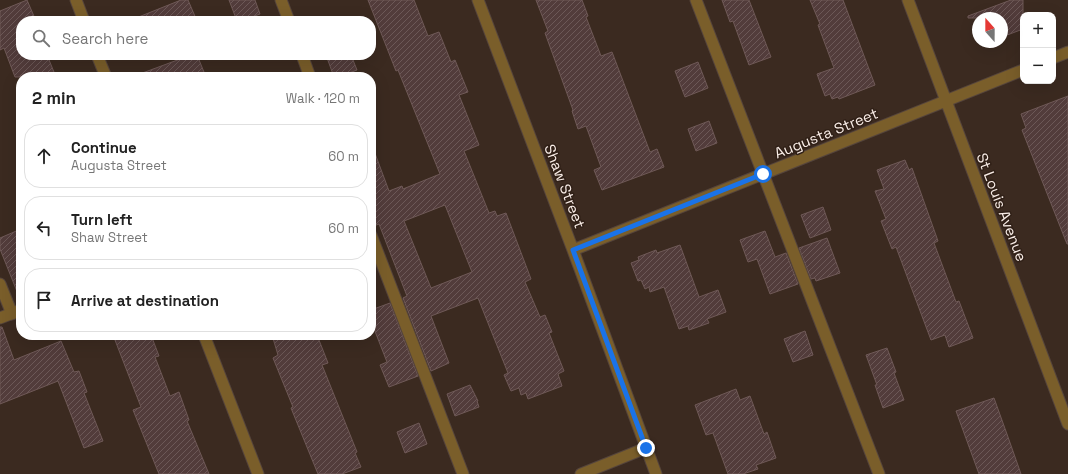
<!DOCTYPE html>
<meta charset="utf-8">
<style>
body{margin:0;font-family:"Space Grotesk",sans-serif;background:#f2f2f2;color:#222}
.controls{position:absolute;right:12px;top:12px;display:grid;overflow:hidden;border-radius:8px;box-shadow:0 4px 16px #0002}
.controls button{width:36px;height:36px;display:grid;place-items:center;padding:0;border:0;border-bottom:1px solid #e0e0e0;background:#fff;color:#222;font:20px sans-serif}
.compass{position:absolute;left:972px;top:12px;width:36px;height:36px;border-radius:50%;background:#fff;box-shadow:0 4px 16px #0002;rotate:339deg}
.stop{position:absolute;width:12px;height:12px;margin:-9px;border:3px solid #1a73e8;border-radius:50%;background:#fff}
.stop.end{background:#1a73e8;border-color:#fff;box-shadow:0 1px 4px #0008}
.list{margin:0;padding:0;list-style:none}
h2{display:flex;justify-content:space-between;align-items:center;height:52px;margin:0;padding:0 16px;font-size:17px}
h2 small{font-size:13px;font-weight:400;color:#767676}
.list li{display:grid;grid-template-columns:26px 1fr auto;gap:12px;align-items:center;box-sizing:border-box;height:64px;margin:0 8px 8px;padding:0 8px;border:1px solid #e0e0e0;border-radius:16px}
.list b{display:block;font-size:15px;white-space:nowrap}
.list p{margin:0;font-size:13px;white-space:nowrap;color:#767676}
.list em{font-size:13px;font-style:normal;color:#767676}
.icon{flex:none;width:22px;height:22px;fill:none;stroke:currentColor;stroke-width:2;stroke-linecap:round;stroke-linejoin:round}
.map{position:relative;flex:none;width:1068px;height:474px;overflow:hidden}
.search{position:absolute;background:#fff;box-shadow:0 4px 16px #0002;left:16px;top:16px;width:360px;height:44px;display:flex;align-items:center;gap:10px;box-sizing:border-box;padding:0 14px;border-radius:16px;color:#767676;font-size:15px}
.panel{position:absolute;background:#fff;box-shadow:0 4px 16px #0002;left:16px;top:72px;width:360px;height:268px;border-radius:16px}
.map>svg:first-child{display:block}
</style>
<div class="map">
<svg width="1068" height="474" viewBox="0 0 1068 474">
<defs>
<pattern id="building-hatch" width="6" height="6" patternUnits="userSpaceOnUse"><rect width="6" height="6" fill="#523c3b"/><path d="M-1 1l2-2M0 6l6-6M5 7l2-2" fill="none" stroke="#6c5857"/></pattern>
</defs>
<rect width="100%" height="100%" fill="#3b2a20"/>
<!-- building -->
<path fill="url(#building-hatch)" stroke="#6f5957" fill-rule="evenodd" d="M27 0 36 21H21V55H47L56 77H15L4 48 0 50V11Z
M181 0H188L197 21H131V20Z
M229 0H255L260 14 241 21H237Z
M368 0H414L428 36 439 32 451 62 455 60 468 92 459 95 479 145 464 151 489 213 495 211 497 216 506 213 531 279 525 282 540 317 545 315 552 332 549 333 564 371 558 374 562 386 528 399 526 393 521 395 519 388 511 391 504 375 508 373 478 298 431 316 449 363 431 371 403 298 407 296 379 224 371 227V148H373L389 191 402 186 403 189 440 174 398 70 396 71ZM445 205 472 272 431 288 404 221Z
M536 0H582L588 16 586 17 601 56 612 52 650 152 657 149 664 167 602 190 594 170 601 167 586 126 578 129 572 111 573 110 545 33 548 31Z
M722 0H749L771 57 749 65 733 21 730 22Z
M810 0H843L875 85 839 99 838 97 832 99 830 94 825 96 817 74 834 68 818 25 820 24Z
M1011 0H1023V29L1002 37V18H968V16Z
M191 55H197L206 77H138L137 75Z
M326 55H351L357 70 339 77H334Z
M698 62 708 88 685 97 675 71Z
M1068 96V244H1067L1022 130 1026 128 1021 114Z
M709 121 717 143 696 151 688 129Z
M905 160 909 170 912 168 938 241 934 243 956 302 959 301 973 338 949 347 945 335 931 340 896 247 892 249 881 221 886 219 875 191 884 189 877 170Z
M823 207 831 230 810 238 801 215Z
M21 229V299H20L0 249V238Z
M765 231 775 257 786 253 798 284 770 294 757 259 748 262 740 240Z
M827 238 840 273 816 281 815 278 811 279 799 248Z
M680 245 699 297 718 290 726 312 707 319 709 323 689 330 688 326 679 329 664 287 650 292 649 287 645 289 641 280 638 281 631 263 639 260 638 257 656 250 657 253Z
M390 303 418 376 389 387 380 365 387 362 371 321V310Z
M0 327H2L14 360 61 341 74 372 79 371 87 392 84 393 103 441 84 448 58 381 0 404Z
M805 331 813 355 793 362 784 339Z
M113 335H151L159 356 155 357 170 396 179 392 189 420 187 421 209 474H159L133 410 141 407Z
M272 335H317L328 363 322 365 357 452 355 453 361 467 342 474H318L291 408 293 407 273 358 278 355Z
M887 348 896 372 894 373 904 400 883 408 875 385H877L866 355Z
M470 385 478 401H477L479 407 455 416 447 394Z
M736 389 740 400 750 396 764 434 767 432 776 458 756 465 758 469 743 474H728L713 433 706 435 695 405Z
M994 398 1008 437 1021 474H979L956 411Z
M419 423 427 444 405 453 397 432Z"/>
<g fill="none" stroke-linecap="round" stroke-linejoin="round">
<!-- service casing -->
<g stroke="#56453c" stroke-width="13">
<path id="service" d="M281 0 289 21
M696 0 879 474
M302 55 310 77
M371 235 463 474
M0 284 12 314"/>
</g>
<!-- minor casing -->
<g stroke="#56453c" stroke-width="13">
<path id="minor" d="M76 0 84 21
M478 0 573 250 656 474
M908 0 1068 424
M97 55 106 77
M1053 58 1068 52
M573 250 1023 70
M0 318 21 310
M204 335 258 474
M581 474 646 448"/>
</g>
<!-- service -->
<use href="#service" stroke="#7a5e2a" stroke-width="11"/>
<!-- minor -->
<use href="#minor" stroke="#7a5e2a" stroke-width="11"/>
</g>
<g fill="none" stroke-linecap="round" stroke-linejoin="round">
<!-- route -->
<path stroke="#1a73e8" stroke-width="5" d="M646 448 573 250 763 174"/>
</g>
<g text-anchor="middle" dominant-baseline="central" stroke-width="3" stroke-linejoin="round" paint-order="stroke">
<!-- street labels -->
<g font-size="15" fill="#f9ede7" stroke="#302017">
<text transform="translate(826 133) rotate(-22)">Augusta Street</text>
<text transform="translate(565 186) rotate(69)">Shaw Street</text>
<text transform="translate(1002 207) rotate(69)">St Louis Avenue</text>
</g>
</g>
</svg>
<div class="controls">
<button>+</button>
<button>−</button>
</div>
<svg class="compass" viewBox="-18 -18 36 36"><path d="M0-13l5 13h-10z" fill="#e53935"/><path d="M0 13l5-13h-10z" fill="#767676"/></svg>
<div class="stop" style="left:763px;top:174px"></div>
<div class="stop end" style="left:646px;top:448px"></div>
<div class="search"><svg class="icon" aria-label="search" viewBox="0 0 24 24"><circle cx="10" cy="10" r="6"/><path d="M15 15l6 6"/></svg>Search here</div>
<section class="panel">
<h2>2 min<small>Walk · 120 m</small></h2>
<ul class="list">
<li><svg class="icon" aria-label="ahead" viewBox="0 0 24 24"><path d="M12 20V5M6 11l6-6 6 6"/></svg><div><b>Continue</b><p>Augusta Street</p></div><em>60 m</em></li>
<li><svg class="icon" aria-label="left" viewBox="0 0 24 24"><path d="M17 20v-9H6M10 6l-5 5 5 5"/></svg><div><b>Turn left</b><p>Shaw Street</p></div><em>60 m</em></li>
<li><svg class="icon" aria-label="arrive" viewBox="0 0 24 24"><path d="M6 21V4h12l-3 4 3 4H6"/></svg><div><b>Arrive at destination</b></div></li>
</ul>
</section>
</div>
